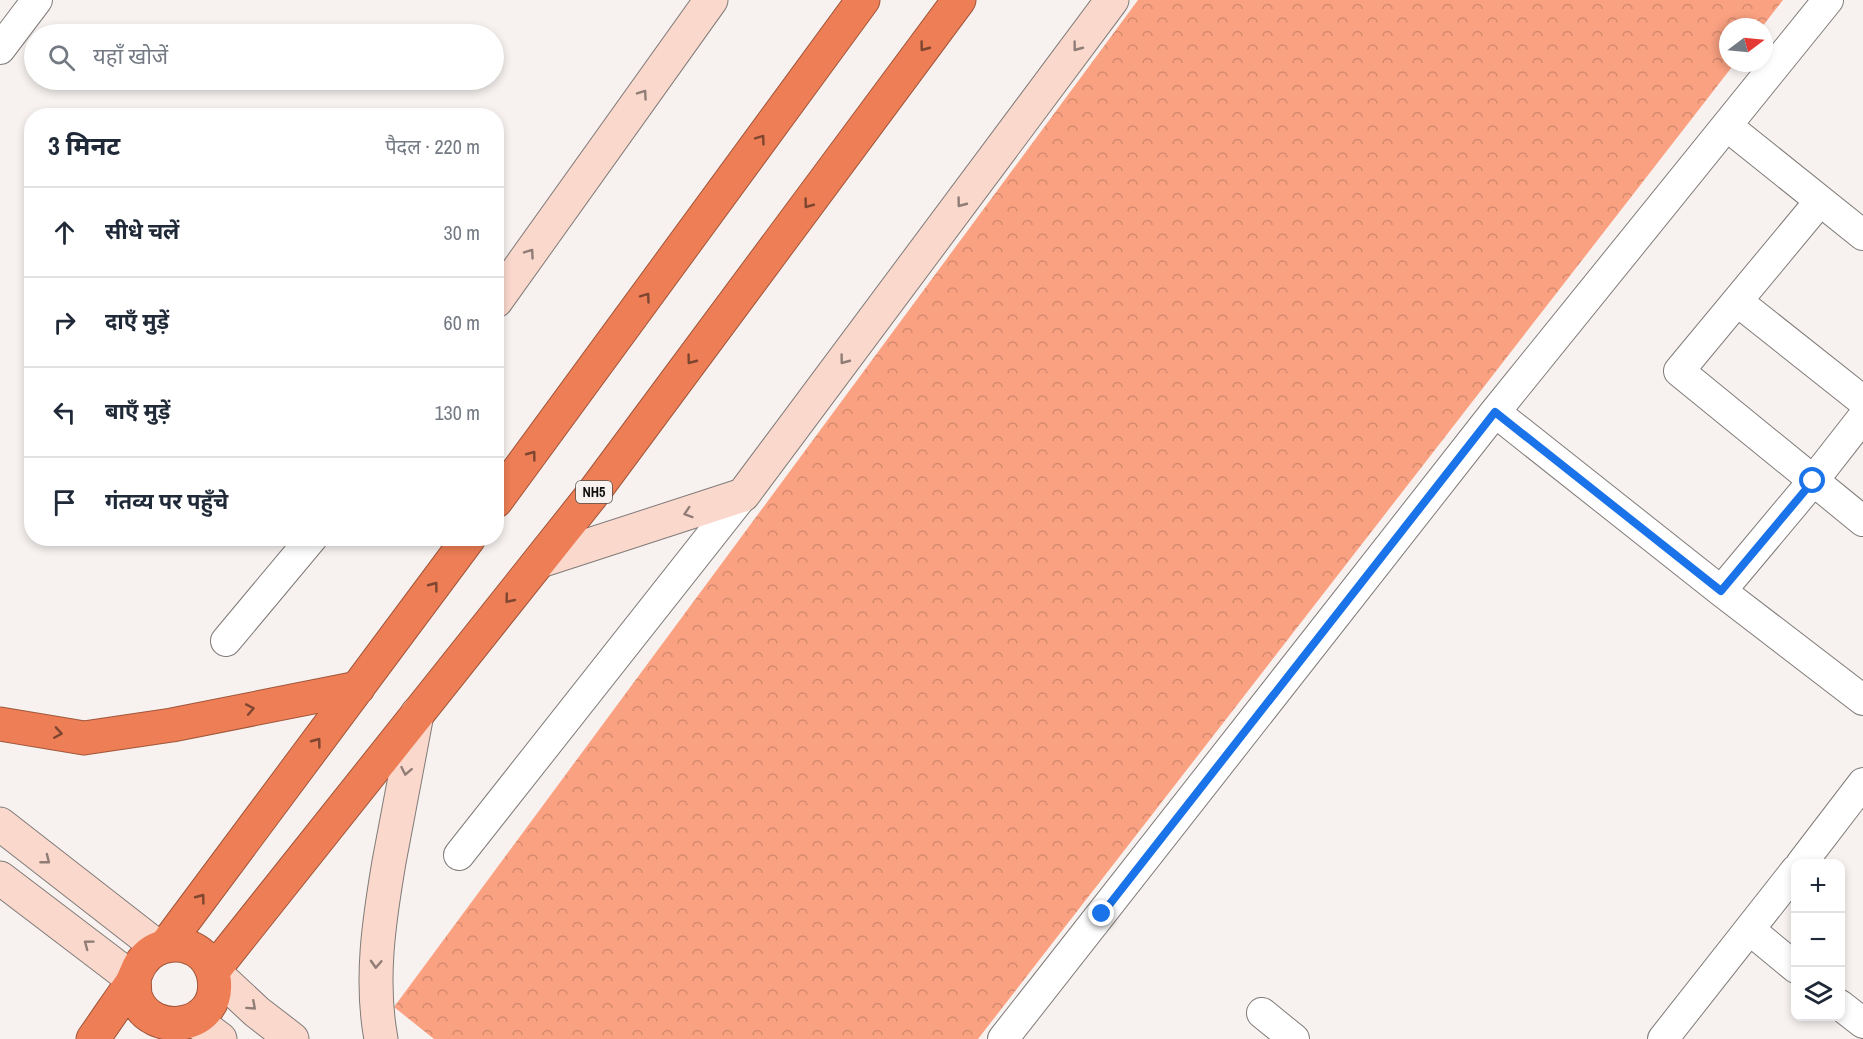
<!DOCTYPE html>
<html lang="hi">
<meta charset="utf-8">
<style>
body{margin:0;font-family:"Archivo Narrow","Noto Sans Devanagari",sans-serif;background:#f6f6f7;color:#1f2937}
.controls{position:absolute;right:18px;bottom:18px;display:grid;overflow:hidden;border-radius:12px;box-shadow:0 3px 9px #0003}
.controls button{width:54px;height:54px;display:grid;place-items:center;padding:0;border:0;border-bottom:2px solid #e0e1e3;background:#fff;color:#1f2937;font:30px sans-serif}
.compass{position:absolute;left:1719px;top:18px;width:54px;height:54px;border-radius:50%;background:#fff;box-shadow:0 3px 9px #0003;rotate:74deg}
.stop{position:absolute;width:18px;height:18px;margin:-14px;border:4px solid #1a73e8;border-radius:50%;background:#fff}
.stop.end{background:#1a73e8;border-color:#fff;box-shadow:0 2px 6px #0008}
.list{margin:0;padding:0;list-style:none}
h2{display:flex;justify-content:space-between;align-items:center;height:78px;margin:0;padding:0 24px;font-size:26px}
h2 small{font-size:20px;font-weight:400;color:#747a83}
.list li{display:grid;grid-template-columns:39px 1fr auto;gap:18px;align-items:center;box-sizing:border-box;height:90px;padding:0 24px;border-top:2px solid #e0e1e3}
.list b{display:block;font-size:22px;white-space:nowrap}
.list em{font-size:20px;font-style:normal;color:#747a83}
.icon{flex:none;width:33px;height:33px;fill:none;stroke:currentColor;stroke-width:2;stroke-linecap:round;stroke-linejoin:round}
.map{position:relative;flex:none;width:1863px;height:1039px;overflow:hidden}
.search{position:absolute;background:#fff;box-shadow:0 3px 9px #0003;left:24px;top:24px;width:480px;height:66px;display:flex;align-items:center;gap:15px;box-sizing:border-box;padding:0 21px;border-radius:33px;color:#747a83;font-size:22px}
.panel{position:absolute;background:#fff;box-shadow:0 3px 9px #0003;left:24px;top:108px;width:480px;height:438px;border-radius:24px}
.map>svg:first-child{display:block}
</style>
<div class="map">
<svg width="1863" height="1039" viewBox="0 0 1863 1039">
<defs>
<pattern id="forest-crowns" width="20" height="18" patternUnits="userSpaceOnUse" patternTransform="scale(1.5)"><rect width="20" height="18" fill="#faa181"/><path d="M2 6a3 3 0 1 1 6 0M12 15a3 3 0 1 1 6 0" fill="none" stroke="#d5896e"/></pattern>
</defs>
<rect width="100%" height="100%" fill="#f7f2f0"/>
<!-- forest -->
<path fill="url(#forest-crowns)" d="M1138 0H1783L1762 27H1728V63H1735L978 1039H434L394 1007Z"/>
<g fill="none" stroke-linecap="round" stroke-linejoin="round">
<!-- street casing -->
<g stroke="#807b79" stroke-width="32">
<path id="street" d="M0 49 37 0
M1727 126 1863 235
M1820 201 1679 371 1863 521
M1737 301 1863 401
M1495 412 1721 591 1863 700
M1721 591 1813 481 1863 417
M226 641 312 538
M459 855 743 495
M1801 864 1863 783
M1750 930 1796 968
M1840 1005 1863 1023
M1262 1013 1294 1039
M1003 1039 1495 412 1828 0
M1663 1039 1796 870"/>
</g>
<!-- secondary casing -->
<g stroke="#807b79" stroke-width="35">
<path id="secondary" d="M496 301 711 0
M540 561 743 495 1112 0
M0 824 159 948
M0 878 134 980
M213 971 257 1012 292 1039
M196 1021 220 1039
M381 1039C370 980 379 921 389 862 398 813 408 763 417 714"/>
</g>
<!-- highway casing -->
<g stroke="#a0563b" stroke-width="35">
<path id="highway" d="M496 501 863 0
M0 724 84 738 172 725 358 688
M166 945 469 538
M213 971 591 496 959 0
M93 1039C105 1022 117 1004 129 987 135 979 136 970 142 962 155 943 184 939 202 955 208 960 213 970 214 978 222 1029 151 1039 136 998 134 993 135 986 134 980"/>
</g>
<!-- street -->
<use href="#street" stroke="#fff" stroke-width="30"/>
<!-- secondary -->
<use href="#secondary" stroke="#fad8cc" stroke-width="33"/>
<!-- highway -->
<use href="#highway" stroke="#ee7e55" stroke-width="33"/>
</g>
<!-- one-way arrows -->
<defs><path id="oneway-chevron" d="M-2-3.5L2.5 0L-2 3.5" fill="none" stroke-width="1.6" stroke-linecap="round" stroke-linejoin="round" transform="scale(1.5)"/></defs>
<g stroke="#7e4630">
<use href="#oneway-chevron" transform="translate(924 47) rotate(127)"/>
<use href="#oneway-chevron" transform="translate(761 139) rotate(-54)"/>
<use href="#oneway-chevron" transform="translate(808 204) rotate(127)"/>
<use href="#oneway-chevron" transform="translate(646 297) rotate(-54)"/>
<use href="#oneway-chevron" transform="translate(691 360) rotate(127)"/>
<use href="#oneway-chevron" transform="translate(532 455) rotate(-53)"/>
<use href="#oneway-chevron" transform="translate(434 586) rotate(-53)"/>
<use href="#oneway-chevron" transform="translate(509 599) rotate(129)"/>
<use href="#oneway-chevron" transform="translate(250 709) rotate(-11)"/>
<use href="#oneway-chevron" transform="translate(58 733) rotate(9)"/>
<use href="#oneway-chevron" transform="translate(317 742) rotate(-53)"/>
<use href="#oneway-chevron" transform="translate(201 898) rotate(-53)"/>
</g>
<g stroke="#907d76">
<use href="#oneway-chevron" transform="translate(1077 47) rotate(127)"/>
<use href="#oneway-chevron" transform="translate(643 94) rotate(-55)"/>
<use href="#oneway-chevron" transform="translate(961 203) rotate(127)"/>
<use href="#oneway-chevron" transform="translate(530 253) rotate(-55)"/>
<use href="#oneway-chevron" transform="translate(844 360) rotate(127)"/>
<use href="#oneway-chevron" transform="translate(688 513) rotate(162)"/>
<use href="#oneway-chevron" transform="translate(406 771) rotate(101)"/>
<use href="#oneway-chevron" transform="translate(46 860) rotate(38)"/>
<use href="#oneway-chevron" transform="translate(88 944) rotate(-143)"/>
<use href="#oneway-chevron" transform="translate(376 964) rotate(93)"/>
<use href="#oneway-chevron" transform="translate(252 1006) rotate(42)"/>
</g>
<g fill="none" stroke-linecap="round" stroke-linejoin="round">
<!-- route -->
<path stroke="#1a73e8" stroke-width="8" d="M1102 914 1495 412 1721 591 1813 481"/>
</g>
<g text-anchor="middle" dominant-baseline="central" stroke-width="4.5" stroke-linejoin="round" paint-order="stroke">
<!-- shield labels -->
<rect fill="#f7f2f0" stroke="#545250" stroke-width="1.5" x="576" y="481" width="36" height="22" rx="4.5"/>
<g font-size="14" font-weight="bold" fill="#0e0d0c">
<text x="594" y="492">NH5</text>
</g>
</g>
</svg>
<div class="controls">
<button>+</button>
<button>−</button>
<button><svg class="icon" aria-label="layers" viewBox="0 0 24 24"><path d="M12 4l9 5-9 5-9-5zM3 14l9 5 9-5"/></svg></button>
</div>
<svg class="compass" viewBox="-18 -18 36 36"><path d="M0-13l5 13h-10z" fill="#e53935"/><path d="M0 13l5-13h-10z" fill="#747a83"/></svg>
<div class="stop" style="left:1813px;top:481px"></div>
<div class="stop end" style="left:1102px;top:914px"></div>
<div class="search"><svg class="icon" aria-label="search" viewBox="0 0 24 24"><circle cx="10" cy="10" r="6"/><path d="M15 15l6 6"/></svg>यहाँ खोजें</div>
<section class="panel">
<h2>3 मिनट<small>पैदल · 220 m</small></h2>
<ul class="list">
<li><svg class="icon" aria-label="ahead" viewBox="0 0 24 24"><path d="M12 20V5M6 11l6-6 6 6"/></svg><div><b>सीधे चलें</b></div><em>30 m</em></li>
<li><svg class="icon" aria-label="right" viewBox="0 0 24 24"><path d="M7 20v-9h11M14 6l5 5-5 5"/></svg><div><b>दाएँ मुड़ें</b></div><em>60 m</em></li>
<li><svg class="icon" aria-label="left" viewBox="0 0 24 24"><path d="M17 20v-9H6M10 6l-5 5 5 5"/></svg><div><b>बाएँ मुड़ें</b></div><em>130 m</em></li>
<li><svg class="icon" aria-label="arrive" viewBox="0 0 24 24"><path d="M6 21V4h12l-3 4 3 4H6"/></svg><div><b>गंतव्य पर पहुँचे</b></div></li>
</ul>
</section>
</div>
